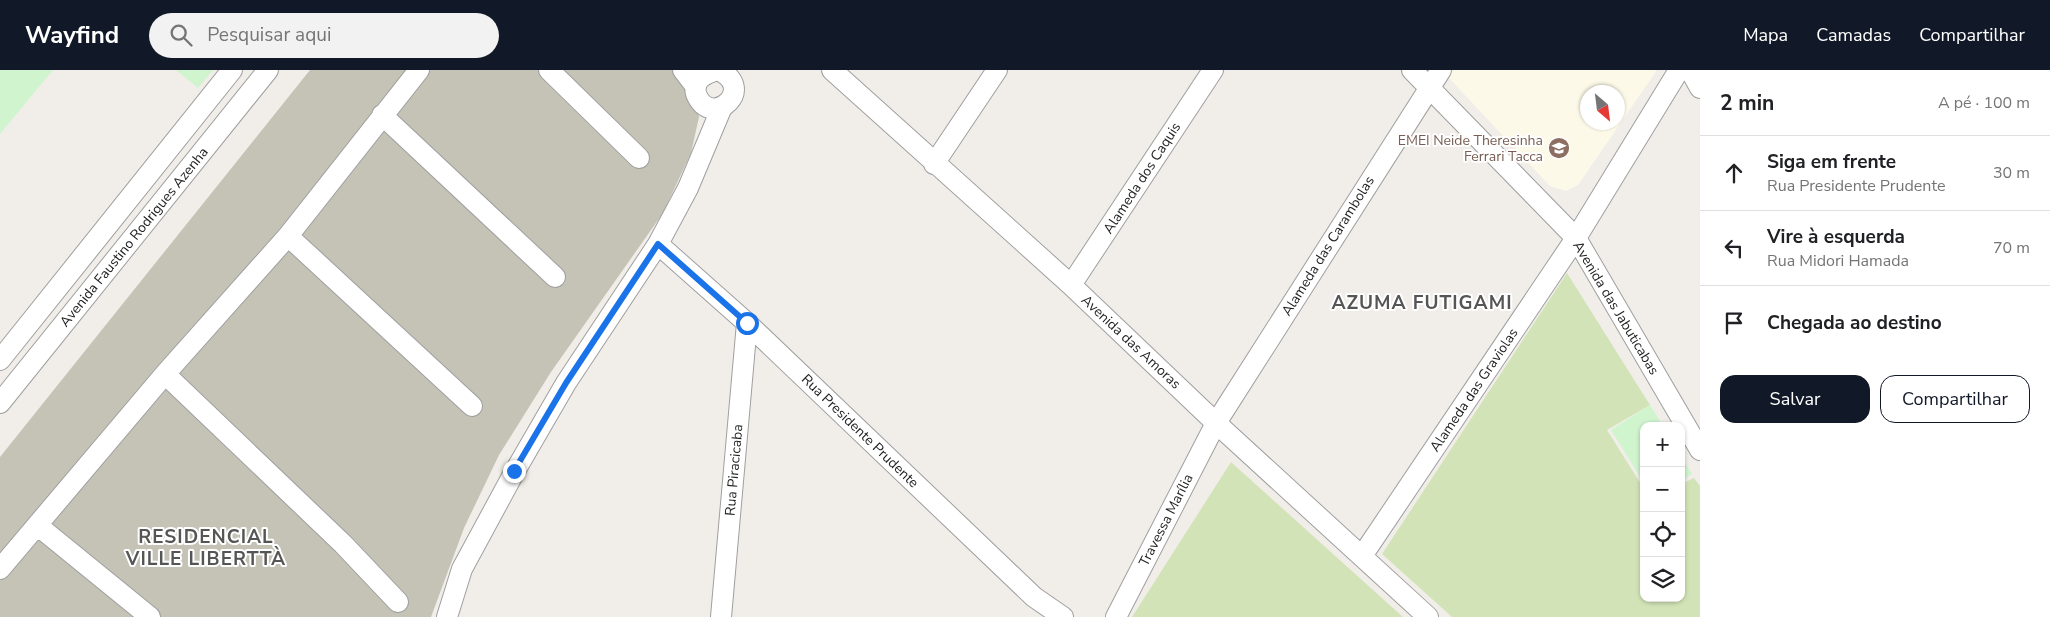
<!DOCTYPE html>
<html lang="pt">
<meta charset="utf-8">
<style>
body{margin:0;font-family:"Nunito Sans",sans-serif;background:#f2f2f2;color:#202124}
.controls{position:absolute;right:15px;bottom:15px;display:grid;overflow:hidden;border-radius:10px;box-shadow:0 1px 4px #0004}
.controls button{width:45px;height:45px;display:grid;place-items:center;padding:0;border:0;border-bottom:1px solid #e0e0e0;background:#fff;color:#202124;font:25px sans-serif}
.compass{position:absolute;left:1580px;top:15px;width:45px;height:45px;border-radius:50%;background:#fff;box-shadow:0 1px 4px #0004;rotate:152deg}
.stop{position:absolute;width:15px;height:15px;margin:-11px;border:4px solid #1a73e8;border-radius:50%;background:#fff}
.stop.end{background:#1a73e8;border-color:#fff;box-shadow:0 1px 5px #0008}
.list{margin:0;padding:0;list-style:none}
h2{display:flex;justify-content:space-between;align-items:center;height:65px;margin:0;padding:0 20px;font-size:21px}
h2 small{font-size:16px;font-weight:400;color:#757577}
.list li{display:grid;grid-template-columns:32px 1fr auto;gap:15px;align-items:center;box-sizing:border-box;height:75px;padding:0 20px;border-top:1px solid #e0e0e0}
.list b{display:block;font-size:19px;white-space:nowrap}
.list p{margin:0;font-size:16px;white-space:nowrap;color:#757577}
.list em{font-size:16px;font-style:normal;color:#757577}
.actions{display:flex;gap:10px;padding:15px 20px}
.actions a{flex:1;padding:11px 0;border:1px solid #111827;border-radius:15px;text-align:center;font-size:18px;color:#111827}
.actions .main{background:#111827;color:#fff}
.icon{flex:none;width:28px;height:28px;fill:none;stroke:currentColor;stroke-width:2;stroke-linecap:round;stroke-linejoin:round}
.map{position:relative;flex:none;width:1700px;height:547px;overflow:hidden}
header{display:flex;align-items:center;gap:30px;box-sizing:border-box;height:70px;padding:0 25px;background:#111827;color:#fff}
header strong{font-size:24px}
nav{display:flex;gap:28px;margin-inline-start:auto;font-size:18px}
.search{width:350px;height:45px;background:#f2f2f2;display:flex;align-items:center;gap:12px;box-sizing:border-box;padding:0 18px;border-radius:28px;color:#757577;font-size:19px}
main{display:flex}
aside{flex:1;background:#fff}
.map>svg:first-child{display:block}
</style>
<header>
<strong>Wayfind</strong>
<div class="search"><svg class="icon" aria-label="search" viewBox="0 0 24 24"><circle cx="10" cy="10" r="6"/><path d="M15 15l6 6"/></svg>Pesquisar aqui</div>
<nav><a>Mapa</a><a>Camadas</a><a>Compartilhar</a></nav>
</header>
<main>
<div class="map">
<svg width="1700" height="547" viewBox="0 0 1700 547">
<rect width="100%" height="100%" fill="#f1eeea"/>
<!-- education -->
<path fill="#fcf9e8" fill-rule="evenodd" d="M1453 0H1657L1578 115 1566 121 1550 116 1448 7ZM1588 22H1618V52H1588Z"/>
<!-- construction -->
<path fill="#c4c3b6" d="M310 0H680L691 14 699 47 691 83 663 143 551 302 499 385 464 458 431 547H0V387Z"/>
<!-- grass -->
<path fill="#d2e4b7" d="M1567 203 1650 335 1607 360 1644 419V528H1681V414L1694 408 1700 416V547H1452L1382 484Z
M1231 392 1403 547H1132Z"/>
<!-- park -->
<path fill="#cff4ce" d="M0 0H53L0 64Z
M176 0H213L198 18Z
M1650 335 1663 356H1644V413L1611 360Z
M1681 386 1692 404 1681 411Z"/>
<g fill="none" stroke-linecap="round" stroke-linejoin="round">
<!-- street casing -->
<g stroke="#9f9f9f" stroke-width="22">
<path id="street" d="M549 0 639 88
M683 0 696 17
M718 0C757 18 714 57 698 28 689 12 705 3 718 0
M832 0 1071 215 1216 353 1428 547
M1412 0 1576 168 1700 380
M1690 0 1700 18
M382 45 555 207
M934 94 997 0
M288 166 472 336
M658 174 747 253 1034 527 1063 547
M1071 215 1213 0
M0 290 232 0
M165 304 343 474 398 532
M0 333 268 0
M37 455 150 547
M1362 486 1576 168 1679 0
M0 499 165 304 288 166 419 0
M447 547 462 499 515 401 566 313 658 174 688 118 722 37
M721 547 747 253
M1116 547 1216 353 1441 0"/>
</g>
<!-- street -->
<use href="#street" stroke="#fff" stroke-width="20"/>
</g>
<g fill="none" stroke-linecap="round" stroke-linejoin="round">
<!-- route -->
<path stroke="#1a73e8" stroke-width="6" d="M514 401 566 313 658 174 747 253"/>
</g>
<!-- icons -->
<defs>
<g id="school-disc" transform="scale(1.125)"><circle r="9.5" fill="#8d6e63" stroke="#fff"/><path d="M0-5L7-2L0 1L-7-2ZM-4 1L0 2.5L4 1V4Q0 6-4 4Z" fill="#fff"/></g>
</defs>
<g fill-rule="evenodd">
<use href="#school-disc" x="1559" y="78"/>
</g>
<g text-anchor="middle" dominant-baseline="central" stroke-width="4" stroke-linejoin="round" paint-order="stroke">
<!-- education labels -->
<g font-size="14" fill="#785e54" stroke="#fff" text-anchor="end">
<text x="1543" y="70">EMEI Neide Theresinha<tspan x="1543" dy="16">Ferrari Tacca</tspan></text>
</g>
<!-- street labels -->
<g font-size="14" fill="#222" stroke="#fff">
<text transform="translate(1142 108) rotate(-57)">Alameda dos Caquis</text>
<text transform="translate(134 167) rotate(-51)">Avenida Faustino Rodrigues Azenha</text>
<text transform="translate(1328 176) rotate(-58)">Alameda das Carambolas</text>
<text transform="translate(1616 238) rotate(59)">Avenida das Jabuticabas</text>
<text transform="translate(1131 272) rotate(43)">Avenida das Amoras</text>
<text transform="translate(1474 320) rotate(-56)">Alameda das Graviolas</text>
<text transform="translate(860 361) rotate(44)">Rua Presidente Prudente</text>
<text transform="translate(734 400) rotate(-85)">Rua Piracicaba</text>
<text transform="translate(1166 450) rotate(-63)">Travessa Marília</text>
</g>
<!-- district labels -->
<g font-size="19" font-weight="bold" letter-spacing="1" fill="#555" stroke="#fff">
<text x="1422" y="233">AZUMA FUTIGAMI</text>
<text x="206" y="467">RESIDENCIAL<tspan x="206" dy="22">VILLE LIBERTTÀ</tspan></text>
</g>
</g>
</svg>
<div class="controls">
<button>+</button>
<button>−</button>
<button><svg class="icon" aria-label="locate" viewBox="0 0 24 24"><circle cx="12" cy="12" r="6"/><path d="M12 2v4M12 18v4M2 12h4M18 12h4"/></svg></button>
<button><svg class="icon" aria-label="layers" viewBox="0 0 24 24"><path d="M12 4l9 5-9 5-9-5zM3 14l9 5 9-5"/></svg></button>
</div>
<svg class="compass" viewBox="-18 -18 36 36"><path d="M0-13l5 13h-10z" fill="#e53935"/><path d="M0 13l5-13h-10z" fill="#757577"/></svg>
<div class="stop" style="left:747px;top:253px"></div>
<div class="stop end" style="left:514px;top:401px"></div>
</div>
<aside>
<h2>2 min<small>A pé · 100 m</small></h2>
<ul class="list">
<li><svg class="icon" aria-label="ahead" viewBox="0 0 24 24"><path d="M12 20V5M6 11l6-6 6 6"/></svg><div><b>Siga em frente</b><p>Rua Presidente Prudente</p></div><em>30 m</em></li>
<li><svg class="icon" aria-label="left" viewBox="0 0 24 24"><path d="M17 20v-9H6M10 6l-5 5 5 5"/></svg><div><b>Vire à esquerda</b><p>Rua Midori Hamada</p></div><em>70 m</em></li>
<li><svg class="icon" aria-label="arrive" viewBox="0 0 24 24"><path d="M6 21V4h12l-3 4 3 4H6"/></svg><div><b>Chegada ao destino</b></div></li>
</ul>
<div class="actions"><a class="main">Salvar</a><a>Compartilhar</a></div>
</aside>
</main>
